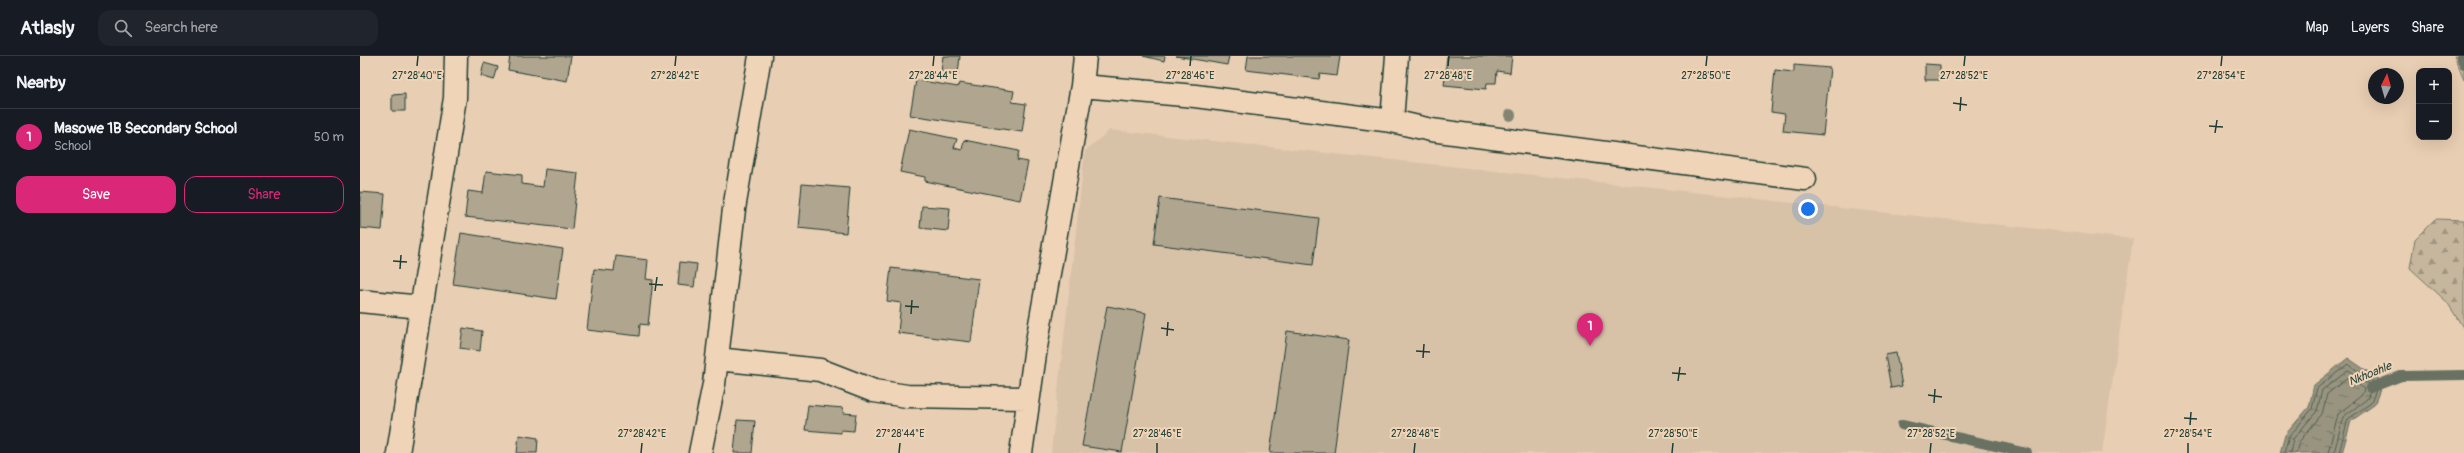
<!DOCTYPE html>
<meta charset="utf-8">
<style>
body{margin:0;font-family:Pangolin,sans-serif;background:#20242c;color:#f1f3f6}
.controls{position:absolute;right:12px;top:12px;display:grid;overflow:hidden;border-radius:8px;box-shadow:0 4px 16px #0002}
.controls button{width:36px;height:36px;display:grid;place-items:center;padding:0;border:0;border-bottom:1px solid #363941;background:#171b24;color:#f1f3f6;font:20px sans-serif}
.compass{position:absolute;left:2008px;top:12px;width:36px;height:36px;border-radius:50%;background:#171b24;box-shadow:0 4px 16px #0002;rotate:5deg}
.you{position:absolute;left:1448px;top:153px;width:14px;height:14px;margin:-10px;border:3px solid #fff;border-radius:50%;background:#1a73e8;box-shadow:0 0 0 6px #1a73e833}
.badge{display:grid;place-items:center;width:26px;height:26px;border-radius:50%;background:#db2777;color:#fff;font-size:13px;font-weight:700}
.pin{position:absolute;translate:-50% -33px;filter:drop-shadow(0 1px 2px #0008)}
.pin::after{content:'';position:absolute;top:21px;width:14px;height:12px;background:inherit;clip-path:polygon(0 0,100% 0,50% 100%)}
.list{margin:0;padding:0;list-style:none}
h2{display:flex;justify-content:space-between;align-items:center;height:52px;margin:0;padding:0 16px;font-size:17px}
h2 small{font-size:13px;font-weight:400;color:#9ea1a6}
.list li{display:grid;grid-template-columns:26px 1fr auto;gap:12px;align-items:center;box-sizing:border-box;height:56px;padding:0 16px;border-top:1px solid #363941}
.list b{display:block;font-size:15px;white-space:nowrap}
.list p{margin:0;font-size:13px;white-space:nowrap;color:#9ea1a6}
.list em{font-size:13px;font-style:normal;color:#9ea1a6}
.actions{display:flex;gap:8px;padding:12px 16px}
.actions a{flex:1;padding:9px 0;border:1px solid #db2777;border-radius:12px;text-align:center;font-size:14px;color:#db2777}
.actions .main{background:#db2777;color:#fff}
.icon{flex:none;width:22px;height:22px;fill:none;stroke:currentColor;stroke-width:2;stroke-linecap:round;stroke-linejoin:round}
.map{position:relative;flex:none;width:2104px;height:397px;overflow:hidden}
header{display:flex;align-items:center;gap:24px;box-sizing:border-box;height:56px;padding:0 20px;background:#171b24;border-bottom:1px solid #363941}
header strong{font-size:19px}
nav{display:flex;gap:22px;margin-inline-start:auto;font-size:14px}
.search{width:280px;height:36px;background:#20242c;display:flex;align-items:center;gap:10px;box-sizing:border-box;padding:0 14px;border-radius:12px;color:#9ea1a6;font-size:15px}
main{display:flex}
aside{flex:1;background:#171b24}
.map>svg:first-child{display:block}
</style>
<header>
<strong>Atlasly</strong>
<div class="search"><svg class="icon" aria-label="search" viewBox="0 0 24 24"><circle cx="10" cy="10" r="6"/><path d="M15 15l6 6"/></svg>Search here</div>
<nav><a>Map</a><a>Layers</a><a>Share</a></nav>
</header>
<main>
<aside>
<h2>Nearby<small></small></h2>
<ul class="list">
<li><span class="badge">1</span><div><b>Masowe 1B Secondary School</b><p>School</p></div><em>50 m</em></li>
</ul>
<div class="actions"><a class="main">Save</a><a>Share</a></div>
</aside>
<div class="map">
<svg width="2104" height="397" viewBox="0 0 2104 397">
<defs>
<pattern id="forest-firs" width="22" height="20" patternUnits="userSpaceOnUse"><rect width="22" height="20" fill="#c6b69d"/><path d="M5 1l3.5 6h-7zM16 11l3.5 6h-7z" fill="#a09581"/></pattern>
<pattern id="water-ripples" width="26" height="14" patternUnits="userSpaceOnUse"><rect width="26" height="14" fill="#989480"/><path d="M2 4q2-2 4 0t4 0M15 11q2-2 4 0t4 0" fill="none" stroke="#7b7a6a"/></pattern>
</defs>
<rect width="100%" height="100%" fill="#e8ceb2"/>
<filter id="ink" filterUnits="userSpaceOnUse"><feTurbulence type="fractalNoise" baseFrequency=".025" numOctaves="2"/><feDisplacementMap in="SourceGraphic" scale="8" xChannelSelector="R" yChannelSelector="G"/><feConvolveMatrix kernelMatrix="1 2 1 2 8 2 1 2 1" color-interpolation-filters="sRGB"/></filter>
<g filter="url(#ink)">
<!-- built -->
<path fill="#d7c2a8" d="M750 74 1773 183 1742 397H691L725 95Z"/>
<!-- forest -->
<path fill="url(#forest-firs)" stroke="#727a68" d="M2094 0H2104V24Z
M2075 163 2104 164V273L2087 246 2050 212 2055 183Z"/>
<!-- water -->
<path fill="url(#water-ripples)" stroke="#687162" d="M1988 302 2023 326 2014 349 1991 365 1982 397H1920L1925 379 1949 351 1954 329Z"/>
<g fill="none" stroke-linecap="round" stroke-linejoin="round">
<!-- shore -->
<path stroke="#4f6052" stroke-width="1" d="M1924 397 1929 381 1952 353 1957 332 1988 308 2018 329 2011 347 1988 363 1979 397
M1930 397 1933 383 1957 355 1962 334 1989 314 2012 331 2007 343 1983 361 1974 397
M1936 397 1939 386 1962 358 1967 338 1989 321 2004 333 2002 339 1978 358 1968 397"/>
<!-- stream -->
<path stroke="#687162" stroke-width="10" d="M2101 0 2104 8
M2010 332 2041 320 2104 319
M1542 369 1667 397"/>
</g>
<!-- building -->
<path fill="#b0a58f" stroke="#1f3d34" d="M150 0H211L207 25 148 14Z
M583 0H600L598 18 581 16Z
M783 0H805L804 5Z
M816 0H869L867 9Z
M888 0H980L977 20 960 18 959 23 886 14Z
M1087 0H1152L1150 17 1137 15 1136 27H1127L1126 33 1084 29Z
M124 7 138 11 134 24 121 20Z
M1565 8 1580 9V24H1565Z
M1434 9 1470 12 1463 79 1423 75 1425 58 1411 56 1415 14 1434 16Z
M556 24 598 31 599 27 654 35 652 46 666 48 662 76 550 59Z
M45 38V55H32V39Z
M549 73 597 83 594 92 602 94 604 84 659 95 657 104 668 106 660 144 565 125V121L540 116Z
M185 113 218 117 212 173 105 161 108 135 123 137 126 115 162 119V128L183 131Z
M442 128 490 132 486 177 438 172Z
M0 136 25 138 22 174 0 172Z
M800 142 959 162 953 209 794 188Z
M562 150 590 152 588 175 560 172Z
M101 177 203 193 196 243 93 228Z
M256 200 288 204 286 223 293 224 288 269 280 268 279 280 227 274 234 213 254 215Z
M320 206 337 208 334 231 318 229Z
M531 212 619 223 611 286 538 277 541 247 527 245Z
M747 250 786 257 762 396 722 390Z
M103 272 122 275 120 295 100 292Z
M927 275 989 284 974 397H910Z
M1536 297 1542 330 1531 332 1525 299Z
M448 349 483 352V357L496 358 494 375 481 374V377L445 374Z
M377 364 395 365 392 397H374Z
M159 379 178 382 177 397H157Z"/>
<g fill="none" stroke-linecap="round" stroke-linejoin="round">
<!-- minor casing -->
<g stroke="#1f3d34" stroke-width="25">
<path id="minor" d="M722 30 835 40 1032 65 1071 74 1445 123
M1032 65 1037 0
M0 245 61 251
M357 303 460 314 514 335 547 340 668 342
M38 397 95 42 96 0
M340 397 354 328 374 153 400 0
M661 397 676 291 722 30 725 0"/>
</g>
<!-- minor -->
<use href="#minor" stroke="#f0d4b7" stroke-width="22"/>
</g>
<!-- trees -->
<circle fill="#838572" cx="1150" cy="59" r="6"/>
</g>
<!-- ticks -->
<path fill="none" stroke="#1f3d34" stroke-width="1.5" d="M57 10 58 0M315 10 316 0M573 10 574 0M830 10 831 0M1088 10 1089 0M1346 10 1347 0M1604 10 1605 0M1861 10 1862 0M1593 47 1607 49M1600 55 1601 41M1849 70 1863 71M1855 77 1857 64M33 205 47 206M40 213 41 199M289 228 303 229M295 235 297 221M545 250 559 251M551 258 552 244M801 272 814 274M807 280 808 266M1056 295 1070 296M1063 302 1064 288M1312 317 1326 318M1318 325 1320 311M1568 339 1582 341M1574 347 1575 333M1824 362 1837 363M1830 369 1831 356M281 397 282 387M539 397 540 387M797 397V387M1054 397 1055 387M1312 397 1313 387M1570 397 1571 387M1828 397V387"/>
<g text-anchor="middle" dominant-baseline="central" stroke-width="4" stroke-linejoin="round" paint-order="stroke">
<!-- water labels -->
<g font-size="12" font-style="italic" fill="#314a3f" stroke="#f0d4b7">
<text transform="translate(2010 318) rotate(-22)">Nkhoahle</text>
</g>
</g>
<g font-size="10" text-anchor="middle" fill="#1f3d34" stroke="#f0d4b7" stroke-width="4" stroke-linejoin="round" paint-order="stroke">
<text x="57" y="23">27°28'40"E</text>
<text x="315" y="23">27°28'42"E</text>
<text x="573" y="23">27°28'44"E</text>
<text x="830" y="23">27°28'46"E</text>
<text x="1088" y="23">27°28'48"E</text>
<text x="1346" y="23">27°28'50"E</text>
<text x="1604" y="23">27°28'52"E</text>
<text x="1861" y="23">27°28'54"E</text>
<text x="282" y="381">27°28'42"E</text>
<text x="540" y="381">27°28'44"E</text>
<text x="797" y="381">27°28'46"E</text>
<text x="1055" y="381">27°28'48"E</text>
<text x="1313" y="381">27°28'50"E</text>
<text x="1571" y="381">27°28'52"E</text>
<text x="1828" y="381">27°28'54"E</text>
</g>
</svg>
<div class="controls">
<button>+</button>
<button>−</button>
</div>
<svg class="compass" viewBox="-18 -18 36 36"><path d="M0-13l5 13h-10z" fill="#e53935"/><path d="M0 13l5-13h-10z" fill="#9ea1a6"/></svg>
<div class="you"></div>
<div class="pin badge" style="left:1230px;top:290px">1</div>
</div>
</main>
